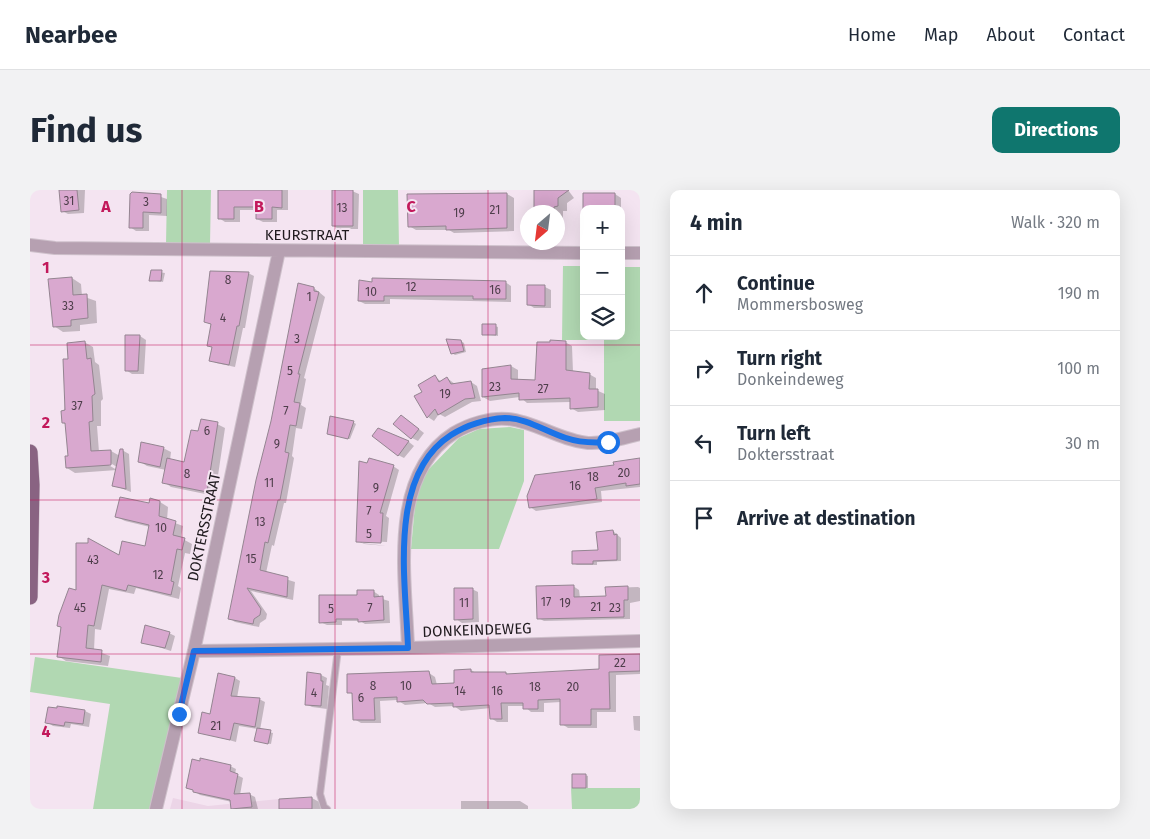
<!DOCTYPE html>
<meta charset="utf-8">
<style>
body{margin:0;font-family:"Fira Sans",sans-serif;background:#f2f2f3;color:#1f2937}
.controls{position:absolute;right:15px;top:15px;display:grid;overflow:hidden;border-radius:10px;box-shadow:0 5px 20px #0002}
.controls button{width:45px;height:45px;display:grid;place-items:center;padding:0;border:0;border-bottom:1px solid #e0e1e3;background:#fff;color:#1f2937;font:25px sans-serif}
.compass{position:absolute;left:490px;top:15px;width:45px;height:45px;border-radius:50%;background:#fff;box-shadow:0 5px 20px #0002;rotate:208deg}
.stop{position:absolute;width:15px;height:15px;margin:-11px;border:4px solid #1a73e8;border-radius:50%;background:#fff}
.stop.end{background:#1a73e8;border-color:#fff;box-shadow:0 1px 5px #0008}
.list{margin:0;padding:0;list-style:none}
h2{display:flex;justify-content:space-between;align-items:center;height:65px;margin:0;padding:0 20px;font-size:21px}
h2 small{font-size:16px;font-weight:400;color:#747a83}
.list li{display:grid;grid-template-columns:32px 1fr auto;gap:15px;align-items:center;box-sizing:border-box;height:75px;padding:0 20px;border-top:1px solid #e0e1e3}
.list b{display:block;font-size:19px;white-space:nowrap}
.list p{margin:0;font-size:16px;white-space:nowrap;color:#747a83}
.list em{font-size:16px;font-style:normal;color:#747a83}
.icon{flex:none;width:28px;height:28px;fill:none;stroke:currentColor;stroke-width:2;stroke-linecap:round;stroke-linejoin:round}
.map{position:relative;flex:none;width:610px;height:619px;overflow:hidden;border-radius:10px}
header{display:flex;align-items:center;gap:30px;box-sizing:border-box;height:70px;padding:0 25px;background:#fff;border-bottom:1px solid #e0e1e3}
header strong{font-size:24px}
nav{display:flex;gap:28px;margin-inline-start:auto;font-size:18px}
.intro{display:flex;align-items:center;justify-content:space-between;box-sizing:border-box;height:120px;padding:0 30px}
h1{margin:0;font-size:35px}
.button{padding:12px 22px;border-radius:10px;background:#0f766e;color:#fff;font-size:18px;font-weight:700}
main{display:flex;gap:30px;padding:0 30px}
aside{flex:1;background:#fff;border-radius:10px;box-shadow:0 5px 20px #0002}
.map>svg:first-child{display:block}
</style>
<header>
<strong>Nearbee</strong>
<nav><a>Home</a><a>Map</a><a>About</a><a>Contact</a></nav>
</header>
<div class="intro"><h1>Find us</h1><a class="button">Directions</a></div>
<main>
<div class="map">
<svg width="610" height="619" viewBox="0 0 610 619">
<rect width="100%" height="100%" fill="#f4e4f1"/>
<!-- built -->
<path fill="#ecd5e7" d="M143 608 178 616 249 609V619H140Z"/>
<!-- green -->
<path fill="#b1d8b2" d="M137 0H181L180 55 136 54Z
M333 0H368L369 57H333Z
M533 76H554V146H591V77H610V231H574V150H532Z
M480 237 494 240V291L469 359H381L386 304 397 281 429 248 449 239Z
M5 467 152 488 120 619H63L80 514 0 502Z
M541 598H610V619H542Z"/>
<!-- shadow -->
<path fill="#0003" fill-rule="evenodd" d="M30 0H55L54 23 38 24 32 21Z
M189 0H258V20H247V32H233L227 29V20H210V32H195L189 28Z
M505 0H538L544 8 537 13V21H533V28H528V22H506Z
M322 1 329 4 328 39H309L303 36Z
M119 3 137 9V26L119 25V41H106L100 37 101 5Z
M477 4 484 8V41L424 43 419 40H386L379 36Z
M585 4 591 8V19H554Z
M122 81 135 83 133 92 120 90Z
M218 83 224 86 215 138H213L205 177 186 173 181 170 183 158 178 155 182 135 176 132Z
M42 88 51 94 52 106 66 111 67 133 50 135V141L33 142 24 136Z
M343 89 475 92 481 96V112L360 109V114H335L329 111 343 93Z
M515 97 521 100V118H504L498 114Z
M284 98 295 107 274 188 276 189 271 215 276 218 272 239 266 238 262 266 264 268 256 313H254L244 356 242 355 236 383 265 392 263 410 221 401 237 424 236 429 230 433 229 437 205 432 199 428Z
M465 136 468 137V146L453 144Z
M96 146H110L116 150 114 184H102L96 180Z
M431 151 434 153 436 162 425 165 422 163Z
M54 152 63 157 65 172 69 175 73 209 71 211V236H67L69 262 81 261 90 266 92 260 99 264 101 302 83 295 87 280 45 283 37 278 39 267 37 235 33 233 39 170ZM77 271 87 277V280L75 273Z
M535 152 542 156 543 182 559 184 566 188V200L575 204V220L548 222 541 218V212L497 213 490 207 460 211 453 207 481 176 488 180V191H506Z
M405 187 412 192 417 188 425 194 441 192 447 196 451 211 442 212 415 227 409 224 404 231 398 227 386 207 394 202Z
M372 226 394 243 388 251 382 248Z
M323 232 326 234 320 249 298 244Z
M187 234 195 238 185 306 141 297 134 292 136 280 117 276 109 271 133 258 141 262 140 270 155 274 169 243Z
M349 240 379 252 384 256 374 268 368 265Z
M610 270V297L571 301 572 312 506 321 500 317 585 276Z
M363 276 369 280 356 326 359 328 357 352 332 351V353L357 356 334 354 328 351Z
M130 312 138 317 137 330 153 336 151 348 162 354 160 364 155 363 148 396 151 398 149 409 106 398 104 404 79 399 71 440 65 439 64 460 80 466 78 476 36 471 28 466 47 402 90 366 116 357 120 337 95 331 87 327Z
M583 341 591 348V371L567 372V375H547L543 373 570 361Z
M543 396 549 400 550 408 577 407V398L608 397 610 398V411L600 413V429L514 431 508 428Z
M442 399 448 402 449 432 432 433 426 429Z
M343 401 349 405V408L359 411 360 433 335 434 330 431H312V435H297L290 432Z
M139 443 145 446 141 461 113 452Z
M610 465V484L586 485V522H567V538H538L532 534 531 512 514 513V522H501L494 516H478V532H467L461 528V518L431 521 424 516 405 517 398 513 375 515 367 510 350 511 351 533H331L324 529V505L319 502 399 483 405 487 407 495 425 494 441 480 446 483H476L480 485 571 480Z
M291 485 297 488 296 495 299 496 297 519 282 517 276 514Z
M205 488 210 491 207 508 229 509 235 512 230 540 243 543 241 554 225 551 228 539 209 536 206 552 170 542Z
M28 517 55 521 61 524 59 537 41 534 40 538 23 536 17 532Z
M603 526H610V541L604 540Z
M200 576 206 579 205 584 213 588 210 605 219 604 225 607 228 619H203L202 612 170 605 158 597Z
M555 585 558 586V598L543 597Z
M282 608 291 613V619H250V610Z
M431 611H490L498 616V619H431Z"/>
<!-- building -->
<path fill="#d9a8cf" stroke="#948591" d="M29 0H47L49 20 31 22Z
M188 0H252V18L242 17V29H226V17H204V29H188Z
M302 0H323V36H302Z
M504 0H539L528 8V16L524 17V22H504Z
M102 2 131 4V23L113 22V38H99L100 4Z
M477 3V38L416 40V36L378 37 377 4Z
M553 3H585V19H553Z
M121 80H132L131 91H119Z
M180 81 219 82 209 136H207L199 175 179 171 182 157 177 156 181 134 174 132Z
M42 87 43 105 57 104 58 128 41 130V136L23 137 18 89Z
M342 88 476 91V109H443V106H354V111H328L329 90 342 92Z
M268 93 284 97V101L289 102 268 184H270L264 212 270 213 266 236 260 235 255 262 259 263 250 310H248L238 353 235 352 230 380 258 387 257 407 217 398 231 419 230 425 224 429 223 434 198 429 226 290 241 231Z
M497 95H515V116L497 115Z
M452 134H466V145H452Z
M95 145H110L108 181H95Z
M416 149 431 150 434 161 421 164Z
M520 150 536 151V180L560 183 559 199H568V217L540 219V208L489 210V203L452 207V179L481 175V189L505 190 507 152H520Z
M55 151 57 169 61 168 65 204 62 206 63 231 59 232 61 261 81 260V275L36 278 35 266H38L35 233H32L31 221 35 220 33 169H38L37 153Z
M405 185 409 192 417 187 421 194 441 191 445 208 435 209 408 225 405 219 397 228 384 206 392 202 388 195Z
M371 225 389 239 381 249 363 234Z
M300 226 324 231 318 249 297 244Z
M171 229 188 232 177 302 132 293 137 268 154 272 161 240 168 241Z
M348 238 379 251 368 266 342 246Z
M111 252 134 257 130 277 108 272Z
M90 259H93L96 299 82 296Z
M339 268 364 275 350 323H353L351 353 326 352 329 271 337 273Z
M610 268V294L596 296V293L565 298 567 309 499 318 497 306 505 285 584 275 583 272Z
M90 307 119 313 120 308 130 311 129 326 146 331 143 345 155 348 152 360 147 359 141 391 144 392 141 405 98 395 96 401 72 395 64 436 58 435 56 458 72 460 71 472 27 467 31 437 27 436 29 425 39 398 46 400V353H58V348L89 365 92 351 115 356 119 335 85 327Z
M583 340 584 345 587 344V370L563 371V374H542V361L568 360 566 342Z
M544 395V407L576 406 575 397 598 396V410H594V427L507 429 506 396Z
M424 398H443V429L424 430Z
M327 400H344V407L353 406 354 430 328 432V429H306V432L289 433V405H327Z
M115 435 140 442 135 458 111 453Z
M610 464V481L579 482 580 519H561V535H530V509L508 510V519H493V513H471L472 529H460L459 515 423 517V513L397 514 393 510 367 512V507L344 508 345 530H323L322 503H317V484L399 481 402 494 424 493V480L441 479V482H476V484L569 479V465Z
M277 482 291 484V491H293L291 516 275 515Z
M188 483 205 487 201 506 230 508 225 537 204 533 200 550 168 543 172 522 180 524Z
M27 516 55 520 53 534 35 532 34 536 15 533 18 517 27 518Z
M227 538 241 540 238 554 224 551Z
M170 568 201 575 200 581 208 584 204 604 220 603 222 617 201 619 200 610 163 602V600L156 598 162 569 170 571Z
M542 584H556V598H542Z
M282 607V619H249V609Z"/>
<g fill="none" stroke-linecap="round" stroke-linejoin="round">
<!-- lane casing -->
<g stroke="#cec0cb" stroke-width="8">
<path id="lane" d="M297 619 294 617 290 604 308 459"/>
</g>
<!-- street casing -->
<g stroke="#cec0cb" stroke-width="14">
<path id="street" d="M0 55 25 58 554 63
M591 63H610
M378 458C376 389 357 286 424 243 439 234 461 227 478 229 506 232 529 250 558 253 575 254 593 248 610 244
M164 461 378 458 610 451
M126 619 164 461 249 61"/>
</g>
<!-- primary casing -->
<g stroke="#cec0cb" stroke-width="16">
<path id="primary" d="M0 262 2 295 0 407"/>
</g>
<!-- lane -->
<use href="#lane" stroke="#b6a0b1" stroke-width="6"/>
<!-- street -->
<use href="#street" stroke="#b6a0b1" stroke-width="12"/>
<!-- primary -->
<use href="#primary" stroke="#896382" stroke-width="15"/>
</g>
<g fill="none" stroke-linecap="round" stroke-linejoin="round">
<!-- route -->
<path stroke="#1a73e8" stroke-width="6" d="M149 524 164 461 378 458C376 393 357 286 421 245 437 235 456 229 475 228 497 228 516 242 536 248 550 253 563 253 578 252"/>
</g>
<!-- grid -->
<path fill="none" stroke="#c2185b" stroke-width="1" stroke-opacity="0.55" d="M152 0V619M305 0V619M458 0V619M0 155H610M0 310H610M0 464H610"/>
<g text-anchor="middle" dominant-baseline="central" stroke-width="4" stroke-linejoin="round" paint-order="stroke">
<!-- number labels -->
<g font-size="12" fill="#4e3e4b">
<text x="39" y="11">31</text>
<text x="116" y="12">3</text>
<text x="312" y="18">13</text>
<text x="465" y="20">21</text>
<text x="429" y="23">19</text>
<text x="198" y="90">8</text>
<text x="381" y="97">12</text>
<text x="465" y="100">16</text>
<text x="341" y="102">10</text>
<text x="279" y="107">1</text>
<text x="38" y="116">33</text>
<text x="193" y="128">4</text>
<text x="267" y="149">3</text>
<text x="260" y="181">5</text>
<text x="465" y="197">23</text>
<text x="513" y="199">27</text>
<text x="415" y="204">19</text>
<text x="47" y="216">37</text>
<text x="256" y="221">7</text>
<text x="177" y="241">6</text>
<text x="247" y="254">9</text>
<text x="594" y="283">20</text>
<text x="157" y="284">8</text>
<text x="563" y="287">18</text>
<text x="239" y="293">11</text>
<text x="545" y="296">16</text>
<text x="346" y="298">9</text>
<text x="339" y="321">7</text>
<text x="230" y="332">13</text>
<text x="131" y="338">10</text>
<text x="339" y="344">5</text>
<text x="221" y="369">15</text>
<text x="63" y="370">43</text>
<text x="128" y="385">12</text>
<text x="516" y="412">17</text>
<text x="434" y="413">11</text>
<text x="535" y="413">19</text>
<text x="566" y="417">21</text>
<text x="50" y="418">45</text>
<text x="340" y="418">7</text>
<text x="585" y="418">23</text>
<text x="301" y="419">5</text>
<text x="590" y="473">22</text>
<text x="343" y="496">8</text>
<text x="376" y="496">10</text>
<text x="505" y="497">18</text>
<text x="543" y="497">20</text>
<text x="430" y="501">14</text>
<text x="467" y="501">16</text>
<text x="284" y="503">4</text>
<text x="331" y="508">6</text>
<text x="186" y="536">21</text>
</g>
<!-- street labels -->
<g font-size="15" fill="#201b1f" stroke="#f4e4f1">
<text x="277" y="45">KEURSTRAAT</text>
<text transform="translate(174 337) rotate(-78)">DOKTERSSTRAAT</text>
<text transform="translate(447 440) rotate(-2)">DONKEINDEWEG</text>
</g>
</g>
<g font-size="16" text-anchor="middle" font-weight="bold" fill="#c2185b" stroke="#f4e4f1" stroke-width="4" stroke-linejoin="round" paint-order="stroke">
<text x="76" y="22">A</text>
<text x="229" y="22">B</text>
<text x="381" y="22">C</text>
<text x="16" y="83">1</text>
<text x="16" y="238">2</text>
<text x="16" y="393">3</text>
<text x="16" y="547">4</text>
</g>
</svg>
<div class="controls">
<button>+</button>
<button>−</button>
<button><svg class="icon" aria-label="layers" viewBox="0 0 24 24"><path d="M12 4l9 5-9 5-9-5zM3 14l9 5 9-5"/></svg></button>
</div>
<svg class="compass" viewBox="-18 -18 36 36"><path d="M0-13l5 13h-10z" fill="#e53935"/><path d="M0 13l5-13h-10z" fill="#747a83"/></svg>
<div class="stop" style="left:578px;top:252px"></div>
<div class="stop end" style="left:149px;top:524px"></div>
</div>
<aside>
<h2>4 min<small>Walk · 320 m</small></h2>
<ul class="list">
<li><svg class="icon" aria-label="ahead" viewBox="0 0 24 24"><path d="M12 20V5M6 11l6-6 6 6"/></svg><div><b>Continue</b><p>Mommersbosweg</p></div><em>190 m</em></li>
<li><svg class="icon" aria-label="right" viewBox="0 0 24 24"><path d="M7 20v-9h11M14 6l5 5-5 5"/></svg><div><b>Turn right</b><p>Donkeindeweg</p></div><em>100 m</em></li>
<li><svg class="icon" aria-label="left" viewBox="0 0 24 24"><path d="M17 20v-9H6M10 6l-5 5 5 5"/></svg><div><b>Turn left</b><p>Doktersstraat</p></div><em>30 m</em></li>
<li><svg class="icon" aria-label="arrive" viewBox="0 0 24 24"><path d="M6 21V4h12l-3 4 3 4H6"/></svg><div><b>Arrive at destination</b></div></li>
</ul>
</aside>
</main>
